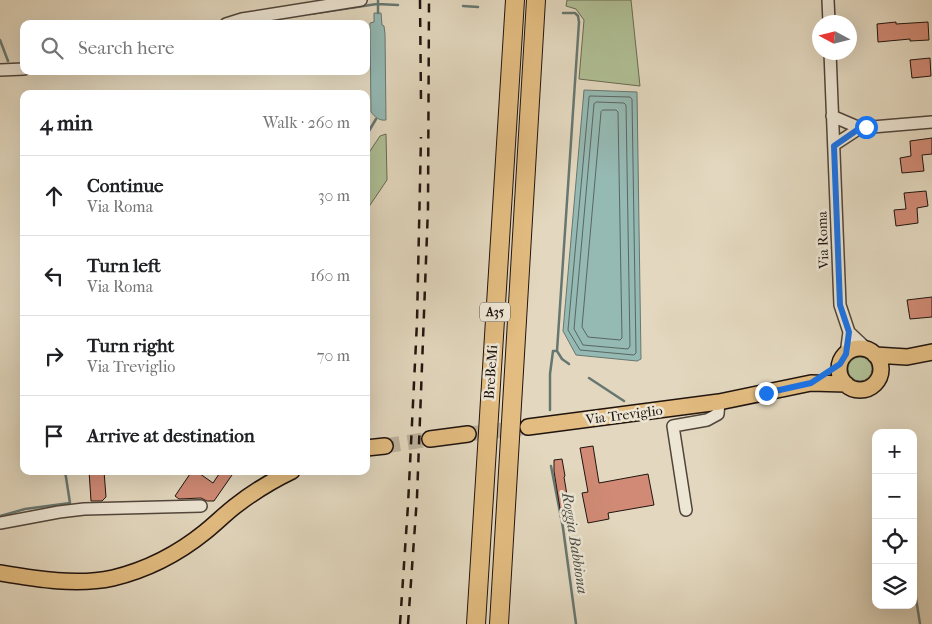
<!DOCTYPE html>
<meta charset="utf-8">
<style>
body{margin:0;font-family:"IM FELL French Canon",serif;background:#f2f2f2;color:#202124}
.controls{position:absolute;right:15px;bottom:15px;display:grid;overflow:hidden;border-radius:10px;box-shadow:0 5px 20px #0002}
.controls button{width:45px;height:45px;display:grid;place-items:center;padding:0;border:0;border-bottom:1px solid #e0e0e0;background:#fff;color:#202124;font:25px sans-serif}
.compass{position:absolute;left:812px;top:15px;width:45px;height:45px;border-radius:50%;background:#fff;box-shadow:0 5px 20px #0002;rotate:277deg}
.stop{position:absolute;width:15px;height:15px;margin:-11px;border:4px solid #1a73e8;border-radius:50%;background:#fff}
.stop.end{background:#1a73e8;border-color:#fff;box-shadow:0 1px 5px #0008}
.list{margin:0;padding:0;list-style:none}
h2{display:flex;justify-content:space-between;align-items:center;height:65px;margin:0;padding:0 20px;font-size:21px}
h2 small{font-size:16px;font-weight:400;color:#757577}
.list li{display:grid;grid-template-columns:32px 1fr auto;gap:15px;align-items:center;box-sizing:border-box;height:80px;padding:0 20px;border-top:1px solid #e0e0e0}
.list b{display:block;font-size:19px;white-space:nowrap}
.list p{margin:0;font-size:16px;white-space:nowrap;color:#757577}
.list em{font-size:16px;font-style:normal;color:#757577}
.icon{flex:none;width:28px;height:28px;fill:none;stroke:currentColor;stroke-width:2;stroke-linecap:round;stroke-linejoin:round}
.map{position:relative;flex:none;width:932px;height:624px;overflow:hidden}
.search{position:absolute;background:#fff;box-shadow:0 5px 20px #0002;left:20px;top:20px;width:350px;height:55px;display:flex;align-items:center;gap:12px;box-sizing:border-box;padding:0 18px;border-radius:10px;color:#757577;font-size:19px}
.panel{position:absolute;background:#fff;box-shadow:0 5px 20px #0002;left:20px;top:90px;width:350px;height:385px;border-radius:10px}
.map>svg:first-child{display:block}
</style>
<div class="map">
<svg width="932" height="624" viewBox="0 0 932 624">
<rect width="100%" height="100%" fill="#e3d8bf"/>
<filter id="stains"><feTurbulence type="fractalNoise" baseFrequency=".004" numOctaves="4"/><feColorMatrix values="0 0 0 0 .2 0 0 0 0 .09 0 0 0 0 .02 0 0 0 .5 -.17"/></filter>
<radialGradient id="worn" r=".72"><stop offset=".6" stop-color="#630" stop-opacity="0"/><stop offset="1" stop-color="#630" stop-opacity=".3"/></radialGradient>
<!-- green -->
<path fill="#b0bf95" stroke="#686a52" d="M567 0H631L640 86 579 79 584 20 576 9 566 6Z
M386 134 387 180 366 211V157L380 136Z
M848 369a12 12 0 1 1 24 0a12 12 0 1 1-24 0Z"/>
<!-- water -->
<path fill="#95b9b3" stroke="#667771" d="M374 13H381L382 25 384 26 385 34 386 120C379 121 375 117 371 112L370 23 374 22Z
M584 90 637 92 641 359 637 361 576 355 563 331Z"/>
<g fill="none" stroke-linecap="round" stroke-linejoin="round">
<!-- shore -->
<path stroke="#5a6661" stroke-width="1" d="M590 96 630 97 632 99 636 353 634 355 580 350 568 330 589 98Z
M597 102 624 103 626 105 630 346 628 349 583 345 574 329 594 104Z
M603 110H616L618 112 622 338 620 340 588 337 582 327 601 112Z"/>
<!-- stream -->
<path stroke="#667771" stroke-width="2.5" d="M378 0V13
M463 6 478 7
M563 13H575L578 16 579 22 557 351 562 359 569 364
M310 14 377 4 398 5
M0 40 8 61
M366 136 376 119
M589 378 624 401
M550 410V374L553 351H557
M551 466 563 528 576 624
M0 516 25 509 70 503 65 471
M913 579 920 624"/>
</g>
<!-- building -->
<path fill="#d08a75" stroke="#20140f" d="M896 22V24L928 22 929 40 910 41V39L878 42 877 24Z
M930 58 931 76 912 78 910 60Z
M932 138V154L922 155 924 171 902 173 900 158 911 156 910 141Z
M926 191 928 206 917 208 918 223 896 226 894 210 906 209 904 193Z
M932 297V317L910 319 907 300Z
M593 446 599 483 648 474 654 505 608 513 609 519 588 523 582 493 588 492 580 448Z
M562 459 565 476 564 477 570 513 561 515 554 471V460Z
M89 471H104L106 497 102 501H91Z
M192 471H196L213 483 221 471H227L232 475 214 501H207L201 498 179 499 175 496Z"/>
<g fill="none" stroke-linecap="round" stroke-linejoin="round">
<!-- major-tunnel -->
<path stroke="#bcb19c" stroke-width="15" stroke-dasharray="15 8" stroke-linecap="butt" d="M468 434 522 428
M385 446 430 439"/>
<!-- minor casing -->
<g stroke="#51453b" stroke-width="14">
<path id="minor" d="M828 0 829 22
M226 24 242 19 361 0
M830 52 840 305 849 332 867 349
M0 70 24 69
M832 116 860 128 932 122
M834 145 860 128
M846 354 849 332
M686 510 673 426 707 420 718 414 719 402
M0 523 59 512 84 509 201 506"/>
</g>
<!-- major casing -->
<g stroke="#20140f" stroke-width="18">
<path id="major" d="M839 369a21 21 0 1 1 42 0a21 21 0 1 1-42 0Z
M875 355 907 357 932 352
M528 427 719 402 811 383 846 384
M430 439 468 434
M366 448 385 446
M0 573C36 579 77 586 113 578 146 570 179 553 205 532 215 524 224 515 234 507 252 493 271 481 292 471"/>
</g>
<!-- highway casing -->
<g stroke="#20140f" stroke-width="20">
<path id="highway" d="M476 624 515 0
M499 624 536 0"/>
</g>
<!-- minor -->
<use href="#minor" stroke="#ede6d5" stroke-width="11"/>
<!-- major -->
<use href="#major" stroke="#e2bc80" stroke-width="15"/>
<!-- highway -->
<use href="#highway" stroke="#e2bc80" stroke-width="18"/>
<!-- rail -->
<path stroke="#20140f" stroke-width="2.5" stroke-dasharray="9 9" stroke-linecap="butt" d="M420 0 421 102
M400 624 408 505 417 322 421 137
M408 624 417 497 428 208 429 0"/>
</g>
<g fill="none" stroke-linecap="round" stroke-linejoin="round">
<!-- route -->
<path stroke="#1a73e8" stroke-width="6" d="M766 393 811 383 840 364 846 354 849 332 840 305 834 146 860 128 866 127"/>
</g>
<g text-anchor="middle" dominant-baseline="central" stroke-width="5" stroke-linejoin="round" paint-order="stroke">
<!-- shield labels -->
<rect fill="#ede6d5" stroke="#5e534a" stroke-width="1" x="480" y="302.5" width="30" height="19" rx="4"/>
<g font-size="12" font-weight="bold" fill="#20140f">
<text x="495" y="312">A35</text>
</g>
<!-- street labels -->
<g font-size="14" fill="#20140f" stroke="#ede6d5">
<text transform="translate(823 240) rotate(-92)">Via Roma</text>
<text transform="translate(491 372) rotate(-86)">BreBeMi</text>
<text transform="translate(624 415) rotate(-7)">Via Treviglio</text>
</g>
<!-- water labels -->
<g font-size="15" font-style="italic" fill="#494e48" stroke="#ede6d5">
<text transform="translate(575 543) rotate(81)">Roggia Babbiona</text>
</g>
</g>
<rect width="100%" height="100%" filter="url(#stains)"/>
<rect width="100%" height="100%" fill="url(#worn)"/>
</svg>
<div class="controls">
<button>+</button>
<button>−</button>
<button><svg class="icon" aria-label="locate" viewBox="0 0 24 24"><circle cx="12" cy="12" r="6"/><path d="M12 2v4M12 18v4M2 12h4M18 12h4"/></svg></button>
<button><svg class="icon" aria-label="layers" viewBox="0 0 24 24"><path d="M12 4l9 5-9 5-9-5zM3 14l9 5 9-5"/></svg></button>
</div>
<svg class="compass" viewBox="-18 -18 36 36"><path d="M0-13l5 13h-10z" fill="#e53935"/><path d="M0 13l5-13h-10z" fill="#757577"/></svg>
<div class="stop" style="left:866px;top:127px"></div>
<div class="stop end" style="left:766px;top:393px"></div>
<div class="search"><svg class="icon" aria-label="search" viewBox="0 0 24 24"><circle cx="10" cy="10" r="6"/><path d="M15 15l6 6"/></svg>Search here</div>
<section class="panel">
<h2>4 min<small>Walk · 260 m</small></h2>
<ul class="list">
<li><svg class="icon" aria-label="ahead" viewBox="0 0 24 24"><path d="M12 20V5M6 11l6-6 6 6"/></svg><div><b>Continue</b><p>Via Roma</p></div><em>30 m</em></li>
<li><svg class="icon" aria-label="left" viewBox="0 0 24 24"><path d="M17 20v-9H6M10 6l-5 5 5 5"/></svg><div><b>Turn left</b><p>Via Roma</p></div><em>160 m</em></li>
<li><svg class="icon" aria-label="right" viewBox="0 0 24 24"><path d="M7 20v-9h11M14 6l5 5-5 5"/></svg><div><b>Turn right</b><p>Via Treviglio</p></div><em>70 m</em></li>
<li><svg class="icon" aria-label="arrive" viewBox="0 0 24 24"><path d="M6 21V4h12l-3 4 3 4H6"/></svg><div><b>Arrive at destination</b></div></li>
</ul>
</section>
</div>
